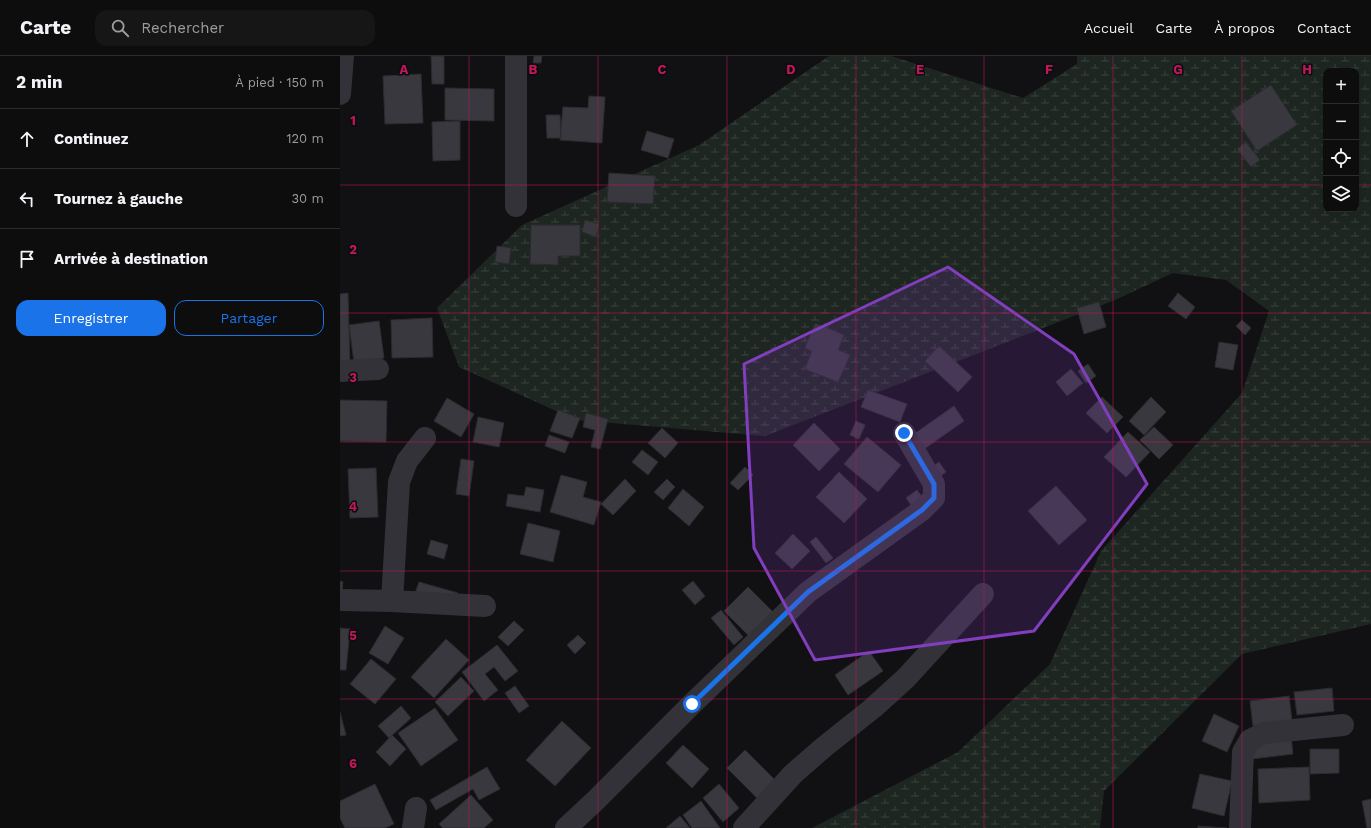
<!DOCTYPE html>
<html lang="fr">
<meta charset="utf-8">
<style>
body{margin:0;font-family:"Work Sans",sans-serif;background:#161617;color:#f1f3f6}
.controls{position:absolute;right:12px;top:12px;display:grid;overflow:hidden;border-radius:8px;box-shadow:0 4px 16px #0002}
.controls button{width:36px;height:36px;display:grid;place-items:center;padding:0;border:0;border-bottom:1px solid #2d2d2e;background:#0d0d0e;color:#f1f3f6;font:20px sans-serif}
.stop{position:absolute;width:12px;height:12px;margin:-9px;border:3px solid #1a73e8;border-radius:50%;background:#fff}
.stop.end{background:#1a73e8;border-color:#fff;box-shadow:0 1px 4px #0008}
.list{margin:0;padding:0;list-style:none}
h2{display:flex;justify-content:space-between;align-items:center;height:52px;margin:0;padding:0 16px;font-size:17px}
h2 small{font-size:13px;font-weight:400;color:#9a9c9e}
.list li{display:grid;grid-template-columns:26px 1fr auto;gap:12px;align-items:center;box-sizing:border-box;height:60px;padding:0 16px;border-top:1px solid #2d2d2e}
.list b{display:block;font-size:15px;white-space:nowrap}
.list em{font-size:13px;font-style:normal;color:#9a9c9e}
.actions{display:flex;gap:8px;padding:12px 16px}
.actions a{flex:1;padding:9px 0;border:1px solid #1a73e8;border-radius:12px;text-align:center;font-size:14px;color:#1a73e8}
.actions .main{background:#1a73e8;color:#fff}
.icon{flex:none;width:22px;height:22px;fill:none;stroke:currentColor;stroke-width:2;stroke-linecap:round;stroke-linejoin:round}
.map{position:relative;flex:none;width:1031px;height:772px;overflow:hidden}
header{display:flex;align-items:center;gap:24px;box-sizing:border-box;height:56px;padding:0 20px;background:#0d0d0e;border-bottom:1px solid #2d2d2e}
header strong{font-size:19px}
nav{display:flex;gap:22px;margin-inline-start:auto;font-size:14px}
.search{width:280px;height:36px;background:#161617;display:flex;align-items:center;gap:10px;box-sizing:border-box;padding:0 14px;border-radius:12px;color:#9a9c9e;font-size:15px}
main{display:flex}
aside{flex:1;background:#0d0d0e}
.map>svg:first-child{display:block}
</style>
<header>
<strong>Carte</strong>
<div class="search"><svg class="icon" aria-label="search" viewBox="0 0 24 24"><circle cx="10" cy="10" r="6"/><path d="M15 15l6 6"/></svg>Rechercher</div>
<nav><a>Accueil</a><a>Carte</a><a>À propos</a><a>Contact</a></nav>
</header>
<main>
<aside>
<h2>2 min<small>À pied · 150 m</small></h2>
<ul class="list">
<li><svg class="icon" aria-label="ahead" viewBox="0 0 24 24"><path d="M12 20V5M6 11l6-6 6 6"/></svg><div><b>Continuez</b></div><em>120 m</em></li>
<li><svg class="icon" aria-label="left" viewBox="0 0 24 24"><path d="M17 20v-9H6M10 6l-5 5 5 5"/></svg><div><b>Tournez à gauche</b></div><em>30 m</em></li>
<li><svg class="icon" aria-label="arrive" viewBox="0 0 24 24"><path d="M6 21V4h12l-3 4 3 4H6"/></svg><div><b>Arrivée à destination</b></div></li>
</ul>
<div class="actions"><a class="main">Enregistrer</a><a>Partager</a></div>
</aside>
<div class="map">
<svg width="1031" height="772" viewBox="0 0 1031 772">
<defs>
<pattern id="wetland-marsh" width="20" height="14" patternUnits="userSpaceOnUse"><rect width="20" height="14" fill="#1d2620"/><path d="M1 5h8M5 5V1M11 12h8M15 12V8" fill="none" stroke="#3b423e"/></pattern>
</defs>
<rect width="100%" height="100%" fill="#111113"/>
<!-- wetland -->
<path fill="url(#wetland-marsh)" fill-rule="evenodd" d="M489 0H551L683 42 737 8V0H1031V568L902 598 764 735 760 772H472L618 696 710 608 761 495 902 337 929 255 886 224 833 217 775 244 425 380 236 364 119 311 97 252 182 169 359 89ZM986 15H1016V153H986Z"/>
<!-- building -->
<path fill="#39383e" stroke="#2c2b2f" d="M91 0H104V28H92Z
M194 0H202L201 7H193Z
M81 18 83 67 45 68 43 20Z
M931 29 957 69 917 95 891 55Z
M105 32 154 33V65L105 64Z
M249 40 265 41 262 87 220 84 223 51 248 52Z
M206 59H220L221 82H207Z
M120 65V104L93 105 92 66Z
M307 75 334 83 328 102 301 94Z
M906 86 920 104 911 111 897 93Z
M269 117 315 120 313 148 267 146Z
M245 164 259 168 256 181 242 176Z
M191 169H240V200H218V209L190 208Z
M157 190 171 192 169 208 155 206Z
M8 237 10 309 0 310V238Z
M838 237 855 251 846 263 828 250Z
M759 246 766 271 744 278 737 252Z
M92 262 93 301 52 302 51 264Z
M902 264 911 272 905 279 896 270Z
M39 265 44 302 14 307 9 269Z
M475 267 504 279 498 294 510 299 498 326 465 313 472 295 465 292Z
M879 286 898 289 893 314 875 311Z
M599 290 632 321 618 336 585 305Z
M748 308 756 320 746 327 738 315Z
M731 313 743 327 727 340 716 326Z
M528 334 567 348 560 366 521 351Z
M762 341 783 361 767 377 746 357Z
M811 341 826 356 804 379 789 365Z
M107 342 134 358 121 381 94 365Z
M0 344 47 345 46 386 0 385Z
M614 350 624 365 577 398 567 383Z
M218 354 240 362 232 382 210 375Z
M246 357 268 363 260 393 251 391 255 374 243 371Z
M138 361 164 367 159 391 133 386Z
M516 365 525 369 519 383 510 379Z
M474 367 500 393 479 415 453 389Z
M814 371 833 389 819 403 800 384Z
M322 372 338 387 325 402 308 387Z
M788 376 810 396 786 421 764 401Z
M209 379 229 386 225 397 205 390Z
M527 381 561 409 538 436 504 408Z
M302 394 318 406 308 419 292 406Z
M121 403 134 405 129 440 116 438Z
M599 406 606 416 595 424 588 414Z
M405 411 413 419 398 434 390 427Z
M36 412 38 461 10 462 8 413Z
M499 416 527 443 504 467 476 441Z
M221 419 247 426 243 441 261 446 254 469 210 456Z
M285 423 296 435 273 459 261 448Z
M327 423 335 431 323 444 314 436Z
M716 430 747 464 719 489 688 455Z
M186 431 204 434 200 456 166 450 168 438 184 440Z
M343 433 364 451 349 470 328 452Z
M577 434 585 445 574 453 566 442Z
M188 467 220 475 213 506 180 498Z
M453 478 470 495 452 513 435 497Z
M476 481 493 502 486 507 470 486Z
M91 484 108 489 104 503 87 498Z
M0 525 3 526 2 535H0Z
M353 525 365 540 355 549 342 534Z
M79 526 118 537 114 552 74 540Z
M408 531 438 561 414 585 384 555Z
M381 554 403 581 394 589 371 562Z
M174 565 184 574 168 590 158 581Z
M45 570 64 582 48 608 29 597Z
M0 572 10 573 6 614H0Z
M238 579 246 587 235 598 227 589Z
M106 583 129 604 94 642 71 621Z
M157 589 178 615 165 625 154 611 145 618 158 634 144 645 122 616Z
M529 595 543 615 508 639 495 619Z
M31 603 56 623 35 648 10 628Z
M121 621 134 635 108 660 95 646Z
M175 630 189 650 179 657 165 637Z
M992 632 994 655 957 659 954 636Z
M949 640 952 665 913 670 910 645Z
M61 650 71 662 49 682 38 670Z
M95 652 118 684 81 710 58 677Z
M0 656 6 679 0 680Z
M874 658 899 670 887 696 862 685Z
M222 665 251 692 215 730 186 704Z
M950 672 953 698 912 703 909 677Z
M52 679 66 693 50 710 36 696Z
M343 689 369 713 352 732 326 707Z
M970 693H999V717L970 718Z
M405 694 443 732 425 750 387 712Z
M147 711 160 733 139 744 133 733 96 754 90 744Z
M969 711 970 744 919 747 918 713Z
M860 718 892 725 884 760 852 752Z
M35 728 54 768 45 772H5L0 762V745Z
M379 728 399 752 383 766 363 742Z
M131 739 153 764 144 772H103L99 768Z
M1031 743V772H1027L1022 745Z
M361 745 380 772H352L343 759Z
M340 760 350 772H326Z
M858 770 887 772H858Z"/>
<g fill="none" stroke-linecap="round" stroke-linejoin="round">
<!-- minor -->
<path stroke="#323238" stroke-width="22" d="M176 0V150
M0 38 3 0
M0 315 38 313
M0 544 52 545 145 550
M52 545 59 426 67 405 85 382
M73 772 76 752
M226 772 256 744 352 648 468 536 582 454 594 442V428L564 377
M404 772 453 718 484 691 533 652 566 622 643 538
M900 772 903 696 910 684 924 677 1003 669"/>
</g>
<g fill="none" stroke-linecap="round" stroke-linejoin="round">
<!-- route -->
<path stroke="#1a73e8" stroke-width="5" d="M352 648 468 536 582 454 594 442V428L564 377"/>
</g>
<!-- marked area -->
<path fill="#813ebe" fill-opacity="0.2" stroke="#813ebe" stroke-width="3" stroke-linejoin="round" d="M608 211 734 298 807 428 694 575 475 604 414 492 404 308Z"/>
<!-- grid -->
<path fill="none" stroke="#c2185b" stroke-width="1" stroke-opacity="0.55" d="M129 0V772M258 0V772M387 0V772M516 0V772M644 0V772M773 0V772M902 0V772M0 129H986M1016 129H1031M0 257H1031M0 386H1031M0 515H1031M0 643H1031"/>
<g font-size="13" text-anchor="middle" font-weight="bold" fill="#c2185b" stroke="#0c0c0e" stroke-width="3" stroke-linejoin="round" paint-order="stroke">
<text x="64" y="18">A</text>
<text x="193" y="18">B</text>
<text x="322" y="18">C</text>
<text x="451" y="18">D</text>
<text x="580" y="18">E</text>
<text x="709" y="18">F</text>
<text x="838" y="18">G</text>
<text x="967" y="18">H</text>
<text x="13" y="69">1</text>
<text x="13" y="198">2</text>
<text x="13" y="326">3</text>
<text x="13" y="455">4</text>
<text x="13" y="584">5</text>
<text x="13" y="712">6</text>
</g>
</svg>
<div class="controls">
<button>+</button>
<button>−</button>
<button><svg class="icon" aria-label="locate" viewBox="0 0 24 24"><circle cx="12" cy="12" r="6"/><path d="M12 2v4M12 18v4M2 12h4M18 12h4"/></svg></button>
<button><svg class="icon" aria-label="layers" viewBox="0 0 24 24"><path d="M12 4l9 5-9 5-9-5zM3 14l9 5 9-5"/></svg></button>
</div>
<div class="stop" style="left:352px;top:648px"></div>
<div class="stop end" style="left:564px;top:377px"></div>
</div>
</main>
